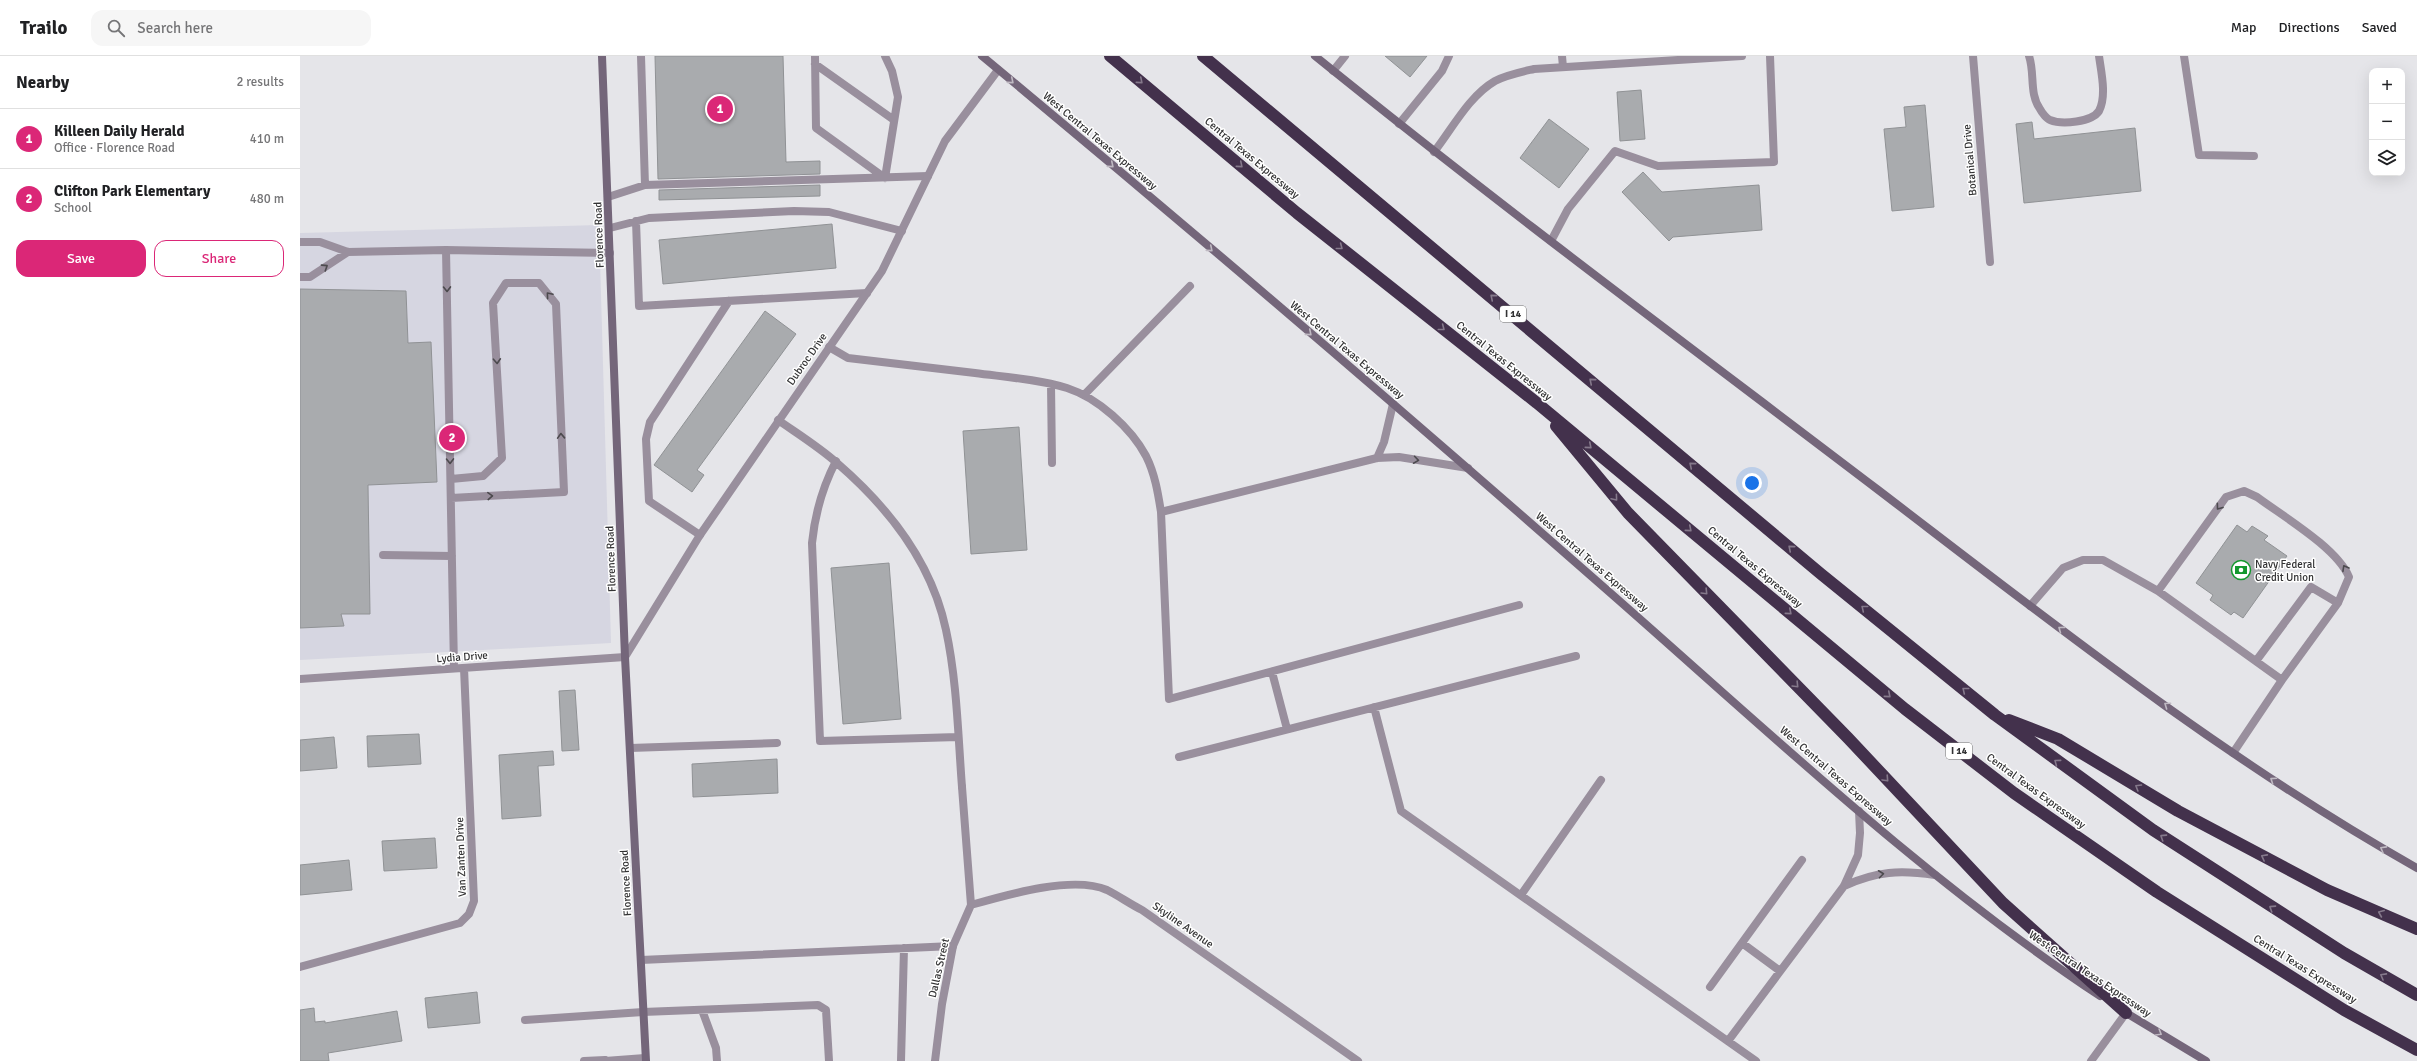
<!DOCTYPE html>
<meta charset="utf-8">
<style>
body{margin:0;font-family:Signika,sans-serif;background:#f6f6f6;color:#202124}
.controls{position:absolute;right:12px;top:12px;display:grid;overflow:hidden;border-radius:8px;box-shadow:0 4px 16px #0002}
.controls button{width:36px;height:36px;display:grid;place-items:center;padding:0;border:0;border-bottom:1px solid #e0e0e0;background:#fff;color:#202124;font:20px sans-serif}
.you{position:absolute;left:1452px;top:427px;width:14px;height:14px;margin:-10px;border:3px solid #fff;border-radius:50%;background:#1a73e8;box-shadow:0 0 0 6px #1a73e833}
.badge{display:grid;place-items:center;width:26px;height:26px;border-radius:50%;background:#db2777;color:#fff;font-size:13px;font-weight:700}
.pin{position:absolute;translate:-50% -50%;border:2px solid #fff;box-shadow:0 1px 4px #0006}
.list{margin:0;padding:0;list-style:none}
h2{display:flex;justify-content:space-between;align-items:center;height:52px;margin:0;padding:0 16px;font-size:17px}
h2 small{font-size:13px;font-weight:400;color:#757577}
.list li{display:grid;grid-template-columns:26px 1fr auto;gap:12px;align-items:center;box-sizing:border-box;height:60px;padding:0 16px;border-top:1px solid #e0e0e0}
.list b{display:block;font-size:15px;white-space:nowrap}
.list p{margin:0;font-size:13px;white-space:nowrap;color:#757577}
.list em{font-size:13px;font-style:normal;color:#757577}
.actions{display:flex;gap:8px;padding:12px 16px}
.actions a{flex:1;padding:9px 0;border:1px solid #db2777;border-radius:12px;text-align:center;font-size:14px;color:#db2777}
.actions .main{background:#db2777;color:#fff}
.icon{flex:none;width:22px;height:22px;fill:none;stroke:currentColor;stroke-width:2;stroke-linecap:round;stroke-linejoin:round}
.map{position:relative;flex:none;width:2117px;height:1005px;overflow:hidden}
header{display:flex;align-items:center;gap:24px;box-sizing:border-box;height:56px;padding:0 20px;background:#fff;border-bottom:1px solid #e0e0e0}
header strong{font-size:19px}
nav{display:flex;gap:22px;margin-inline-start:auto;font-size:14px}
.search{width:280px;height:36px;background:#f6f6f6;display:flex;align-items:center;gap:10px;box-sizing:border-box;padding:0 14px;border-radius:12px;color:#757577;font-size:15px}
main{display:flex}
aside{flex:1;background:#fff}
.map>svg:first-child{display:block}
</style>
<header>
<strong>Trailo</strong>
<div class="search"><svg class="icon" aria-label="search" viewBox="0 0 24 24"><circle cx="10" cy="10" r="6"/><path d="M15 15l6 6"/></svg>Search here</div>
<nav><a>Map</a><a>Directions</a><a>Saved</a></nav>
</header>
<main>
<aside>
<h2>Nearby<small>2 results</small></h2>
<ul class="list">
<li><span class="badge">1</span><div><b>Killeen Daily Herald</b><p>Office · Florence Road</p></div><em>410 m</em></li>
<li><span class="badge">2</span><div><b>Clifton Park Elementary</b><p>School</p></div><em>480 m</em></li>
</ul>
<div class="actions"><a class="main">Save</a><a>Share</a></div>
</aside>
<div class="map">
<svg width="2117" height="1005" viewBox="0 0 2117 1005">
<rect width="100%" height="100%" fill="#e5e5e9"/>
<!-- built -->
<path fill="#d6d6e1" d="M299 169 311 587 0 604V177Z"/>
<!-- building -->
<path fill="#a9abae" stroke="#909295" d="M355 0H483L486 106 520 105V118L358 123Z
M1085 0H1127L1110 21Z
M1341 34 1345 83 1320 85 1317 36Z
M1625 49 1634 151 1592 155 1584 73 1606 71 1604 51Z
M1249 63 1289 93 1259 132 1220 102Z
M1732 66 1734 83 1835 72 1841 135 1724 147 1716 68Z
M1343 116 1362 136 1459 129 1462 174 1373 181 1369 185 1322 136Z
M520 129V140L359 144V134Z
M532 168 536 212 363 228 359 184Z
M0 233 106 235 108 287 131 286 137 426 68 429 70 558H41L44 570 0 572Z
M465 255 496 278 397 414 404 419 392 436 354 409Z
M719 371 727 494 671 498 663 375Z
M1937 469 1947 476 1952 470 1968 480 1964 484 1987 500 1943 562 1934 556 1931 559 1910 544 1913 539 1896 527Z
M589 507 601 663 543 668 531 512Z
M275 634 279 694 262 695 259 635Z
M119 678 121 708 68 711 67 680Z
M34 681 37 712 0 715V684Z
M253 695 254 709 238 710 241 760 202 763 199 699Z
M477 703 478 737 393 741 392 708Z
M135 782 137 812 84 815 82 785Z
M49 804 52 834 0 839V809Z
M177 936 180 967 128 972 125 942Z
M14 952 15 966 25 965V967L97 955 102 985 28 997 29 1005H0V954Z"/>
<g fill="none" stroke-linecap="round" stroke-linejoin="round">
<!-- lane -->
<path stroke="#998f9d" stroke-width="8" d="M341 0 345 129
M515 0 516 72 585 122 598 41 592 15 585 0
M1262 0 1263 11
M1729 0C1735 17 1729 38 1740 53 1742 57 1747 63 1750 64 1762 69 1792 66 1799 55 1807 40 1801 15 1799 0
M1884 0 1899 99 1954 100
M515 8 594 64
M1033 15 1045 0
M1099 68 1142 15 1149 0
M308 141 345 129 628 120
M336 165 339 250 567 237
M310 172 349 162 494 155 529 156 602 175
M1251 185 1268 153 1315 95 1358 110 1474 106 1470 0
M0 186H20L48 196 146 194 310 197
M146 194 154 612
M0 221H10L48 196
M529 291 548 302C590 307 632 312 675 317 705 321 737 323 767 332 798 342 831 372 846 400 855 418 858 437 861 456L869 643 1219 549
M751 328 752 407
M784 339 890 230
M478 364C498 378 519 391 537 407 588 451 632 507 646 574 657 625 658 679 662 731
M1077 402 1084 386 1093 348
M536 405C522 432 515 457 512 487L520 685 658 681
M151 423 183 420 202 402 193 247 206 227H239L256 248 264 436 151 442
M861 456 1077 402 1099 401 1168 412
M400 479 349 445 346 383 350 366 429 245
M83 499 152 500
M1858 535 1926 441 1944 435 1957 441C1984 461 2037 492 2049 521L2038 547 1982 624 1933 697
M1730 550 1763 512 1783 504H1803L1858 535 1982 624
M1956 605 2011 531 2038 547
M972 616 987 673
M1074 651 1101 755 1456 1005
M330 692 477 687
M879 701 1276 600
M1544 830C1577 815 1600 814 1635 819
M1221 839 1301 724
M1442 887 1480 915
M341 904 653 890
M1410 931 1502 804
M402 954 416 992 417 1005
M225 964 343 956 518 949 526 954 529 1005
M1428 985 1544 830 1558 799 1560 777 1559 755
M284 1005 305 1004
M305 1005 345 1002
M601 1005 604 892
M1791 1005 1826 957"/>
<!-- street -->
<path stroke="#998f9d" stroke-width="8" d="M1673 0 1690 206
M1134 96C1152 73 1169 40 1195 25 1206 19 1221 16 1234 13L1442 0
M0 623 325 601 400 479 582 215 645 85 698 14
M671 849C706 839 773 819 807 834 819 840 830 848 842 854L1058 1005
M0 911 160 867 169 858 174 845 164 612
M635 1005 642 948 653 890 671 849 662 731"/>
<!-- secondary -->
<path stroke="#74667a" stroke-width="8" d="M302 0 325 601 346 1005
M682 0C893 175 1101 353 1307 534 1467 674 1622 822 1800 940
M1015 0C1199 149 1389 290 1577 433 1751 566 1925 704 2117 812
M1823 955 1906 1005"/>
<!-- highway -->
<path stroke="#43314c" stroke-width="12" d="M810 0 997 157 1237 347 1605 653 1714 737 1857 836 2044 954 2117 994
M903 0 1521 518 1695 659 1853 774 2044 897 2117 939
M1256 370 1328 457 1548 682 1703 847 1826 957
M1709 664 1758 683 1878 755 2027 834 2117 873"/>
</g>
<!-- one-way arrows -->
<defs><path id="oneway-chevron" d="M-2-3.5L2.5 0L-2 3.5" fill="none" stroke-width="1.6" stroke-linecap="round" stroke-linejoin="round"/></defs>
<g stroke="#c0bac3">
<use href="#oneway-chevron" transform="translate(711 25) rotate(40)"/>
<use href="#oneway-chevron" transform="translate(811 109) rotate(40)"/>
<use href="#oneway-chevron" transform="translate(910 193) rotate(40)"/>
<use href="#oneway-chevron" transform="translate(1009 277) rotate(40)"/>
<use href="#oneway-chevron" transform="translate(1761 573) rotate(-143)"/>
<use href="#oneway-chevron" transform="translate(1867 649) rotate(-145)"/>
<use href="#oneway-chevron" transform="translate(1973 724) rotate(-146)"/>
<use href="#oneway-chevron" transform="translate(2083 793) rotate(-151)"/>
<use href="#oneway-chevron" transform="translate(1859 977) rotate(31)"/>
</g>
<g stroke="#85798b">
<use href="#oneway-chevron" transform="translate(840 25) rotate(40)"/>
<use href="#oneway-chevron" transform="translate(940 109) rotate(40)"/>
<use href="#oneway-chevron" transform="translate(1040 191) rotate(38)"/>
<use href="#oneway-chevron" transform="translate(1193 241) rotate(-140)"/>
<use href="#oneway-chevron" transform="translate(1142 272) rotate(38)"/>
<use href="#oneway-chevron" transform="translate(1292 325) rotate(-140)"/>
<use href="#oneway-chevron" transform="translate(1289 390) rotate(40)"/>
<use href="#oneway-chevron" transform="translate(1392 409) rotate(-140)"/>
<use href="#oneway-chevron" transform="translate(1315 442) rotate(50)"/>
<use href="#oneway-chevron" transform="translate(1389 473) rotate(40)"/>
<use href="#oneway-chevron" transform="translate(1491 492) rotate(-140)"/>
<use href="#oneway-chevron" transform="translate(1405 536) rotate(46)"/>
<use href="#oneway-chevron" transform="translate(1564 552) rotate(-141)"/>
<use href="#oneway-chevron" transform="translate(1489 556) rotate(40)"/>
<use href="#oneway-chevron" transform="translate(1496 629) rotate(46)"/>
<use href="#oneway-chevron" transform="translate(1665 634) rotate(-141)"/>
<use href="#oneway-chevron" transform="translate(1588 639) rotate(40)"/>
<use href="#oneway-chevron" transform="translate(1757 706) rotate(-143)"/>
<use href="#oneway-chevron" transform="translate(1586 723) rotate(47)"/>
<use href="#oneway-chevron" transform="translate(1838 731) rotate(-149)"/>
<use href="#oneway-chevron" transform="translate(1863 781) rotate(-147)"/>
<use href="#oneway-chevron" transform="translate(1964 801) rotate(-152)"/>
<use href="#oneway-chevron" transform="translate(1972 852) rotate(-147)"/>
<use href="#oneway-chevron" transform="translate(2081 857) rotate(-157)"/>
<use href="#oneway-chevron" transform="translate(2083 920) rotate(-151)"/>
</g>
<g stroke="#4c4a4e">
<use href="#oneway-chevron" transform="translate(25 211) rotate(-33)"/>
<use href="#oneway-chevron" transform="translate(147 233) rotate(89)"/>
<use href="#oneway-chevron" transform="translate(249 239) rotate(-130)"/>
<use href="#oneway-chevron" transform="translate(197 305) rotate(87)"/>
<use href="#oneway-chevron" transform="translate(261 380) rotate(-92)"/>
<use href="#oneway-chevron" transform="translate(1116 404) rotate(8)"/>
<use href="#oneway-chevron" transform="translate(150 405) rotate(89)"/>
<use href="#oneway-chevron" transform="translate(190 440) rotate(-3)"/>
<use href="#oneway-chevron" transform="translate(1919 451) rotate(126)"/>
<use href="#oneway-chevron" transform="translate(2045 512) rotate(-119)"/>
<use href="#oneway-chevron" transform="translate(1581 818) rotate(-7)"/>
</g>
<!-- icons -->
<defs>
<g id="bank-ring" transform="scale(1)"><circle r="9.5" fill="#fff" stroke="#14982e" stroke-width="1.5"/><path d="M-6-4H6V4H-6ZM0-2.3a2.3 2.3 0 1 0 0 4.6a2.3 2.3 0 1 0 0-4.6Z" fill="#14982e"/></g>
</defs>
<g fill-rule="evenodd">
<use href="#bank-ring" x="1941" y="514"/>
</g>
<g text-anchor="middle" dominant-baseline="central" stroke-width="3" stroke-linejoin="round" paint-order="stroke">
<!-- shield labels -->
<g fill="#fff" stroke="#707071" stroke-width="1">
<rect x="1200" y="250" width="26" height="16" rx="3"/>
<rect x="1646" y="687" width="26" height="16" rx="3"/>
</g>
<g font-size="10" font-weight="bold" fill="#333334">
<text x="1213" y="258">I 14</text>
<text x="1659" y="695">I 14</text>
</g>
<!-- street labels -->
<g font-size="11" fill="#333334" stroke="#fff">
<text transform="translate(800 85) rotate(40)">West Central Texas Expressway</text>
<text transform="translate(952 102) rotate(40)">Central Texas Expressway</text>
<text transform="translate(1670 104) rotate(-95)">Botanical Drive</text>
<text transform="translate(299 179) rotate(-92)">Florence Road</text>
<text transform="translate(1047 294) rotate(40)">West Central Texas Expressway</text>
<text transform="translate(507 303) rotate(-55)">Dubroc Drive</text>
<text transform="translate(1204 305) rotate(39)">Central Texas Expressway</text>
<text transform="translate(311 503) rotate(-92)">Florence Road</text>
<text transform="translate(1292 506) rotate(41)">West Central Texas Expressway</text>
<text transform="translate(1455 511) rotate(40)">Central Texas Expressway</text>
<text transform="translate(162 601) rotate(-4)">Lydia Drive</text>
<text transform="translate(1536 720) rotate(41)">West Central Texas Expressway</text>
<text transform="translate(1736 735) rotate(36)">Central Texas Expressway</text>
<text transform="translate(161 801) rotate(-92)">Van Zanten Drive</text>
<text transform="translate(326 827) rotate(-93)">Florence Road</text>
<text transform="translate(883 869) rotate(35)">Skyline Avenue</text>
<text transform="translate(639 912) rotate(-77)">Dallas Street</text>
<text transform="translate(2005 913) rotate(32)">Central Texas Expressway</text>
<text transform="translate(1790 918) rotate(34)">West Central Texas Expressway</text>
</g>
<!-- poi labels -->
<g font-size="11" fill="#333334" stroke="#fff" text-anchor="start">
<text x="1955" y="508">Navy Federal<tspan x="1955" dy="13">Credit Union</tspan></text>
</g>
</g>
</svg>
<div class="controls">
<button>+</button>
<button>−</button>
<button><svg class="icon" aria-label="layers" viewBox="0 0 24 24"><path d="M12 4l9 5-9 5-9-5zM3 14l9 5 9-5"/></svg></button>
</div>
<div class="you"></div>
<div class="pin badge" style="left:420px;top:53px">1</div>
<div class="pin badge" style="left:152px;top:382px">2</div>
</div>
</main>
